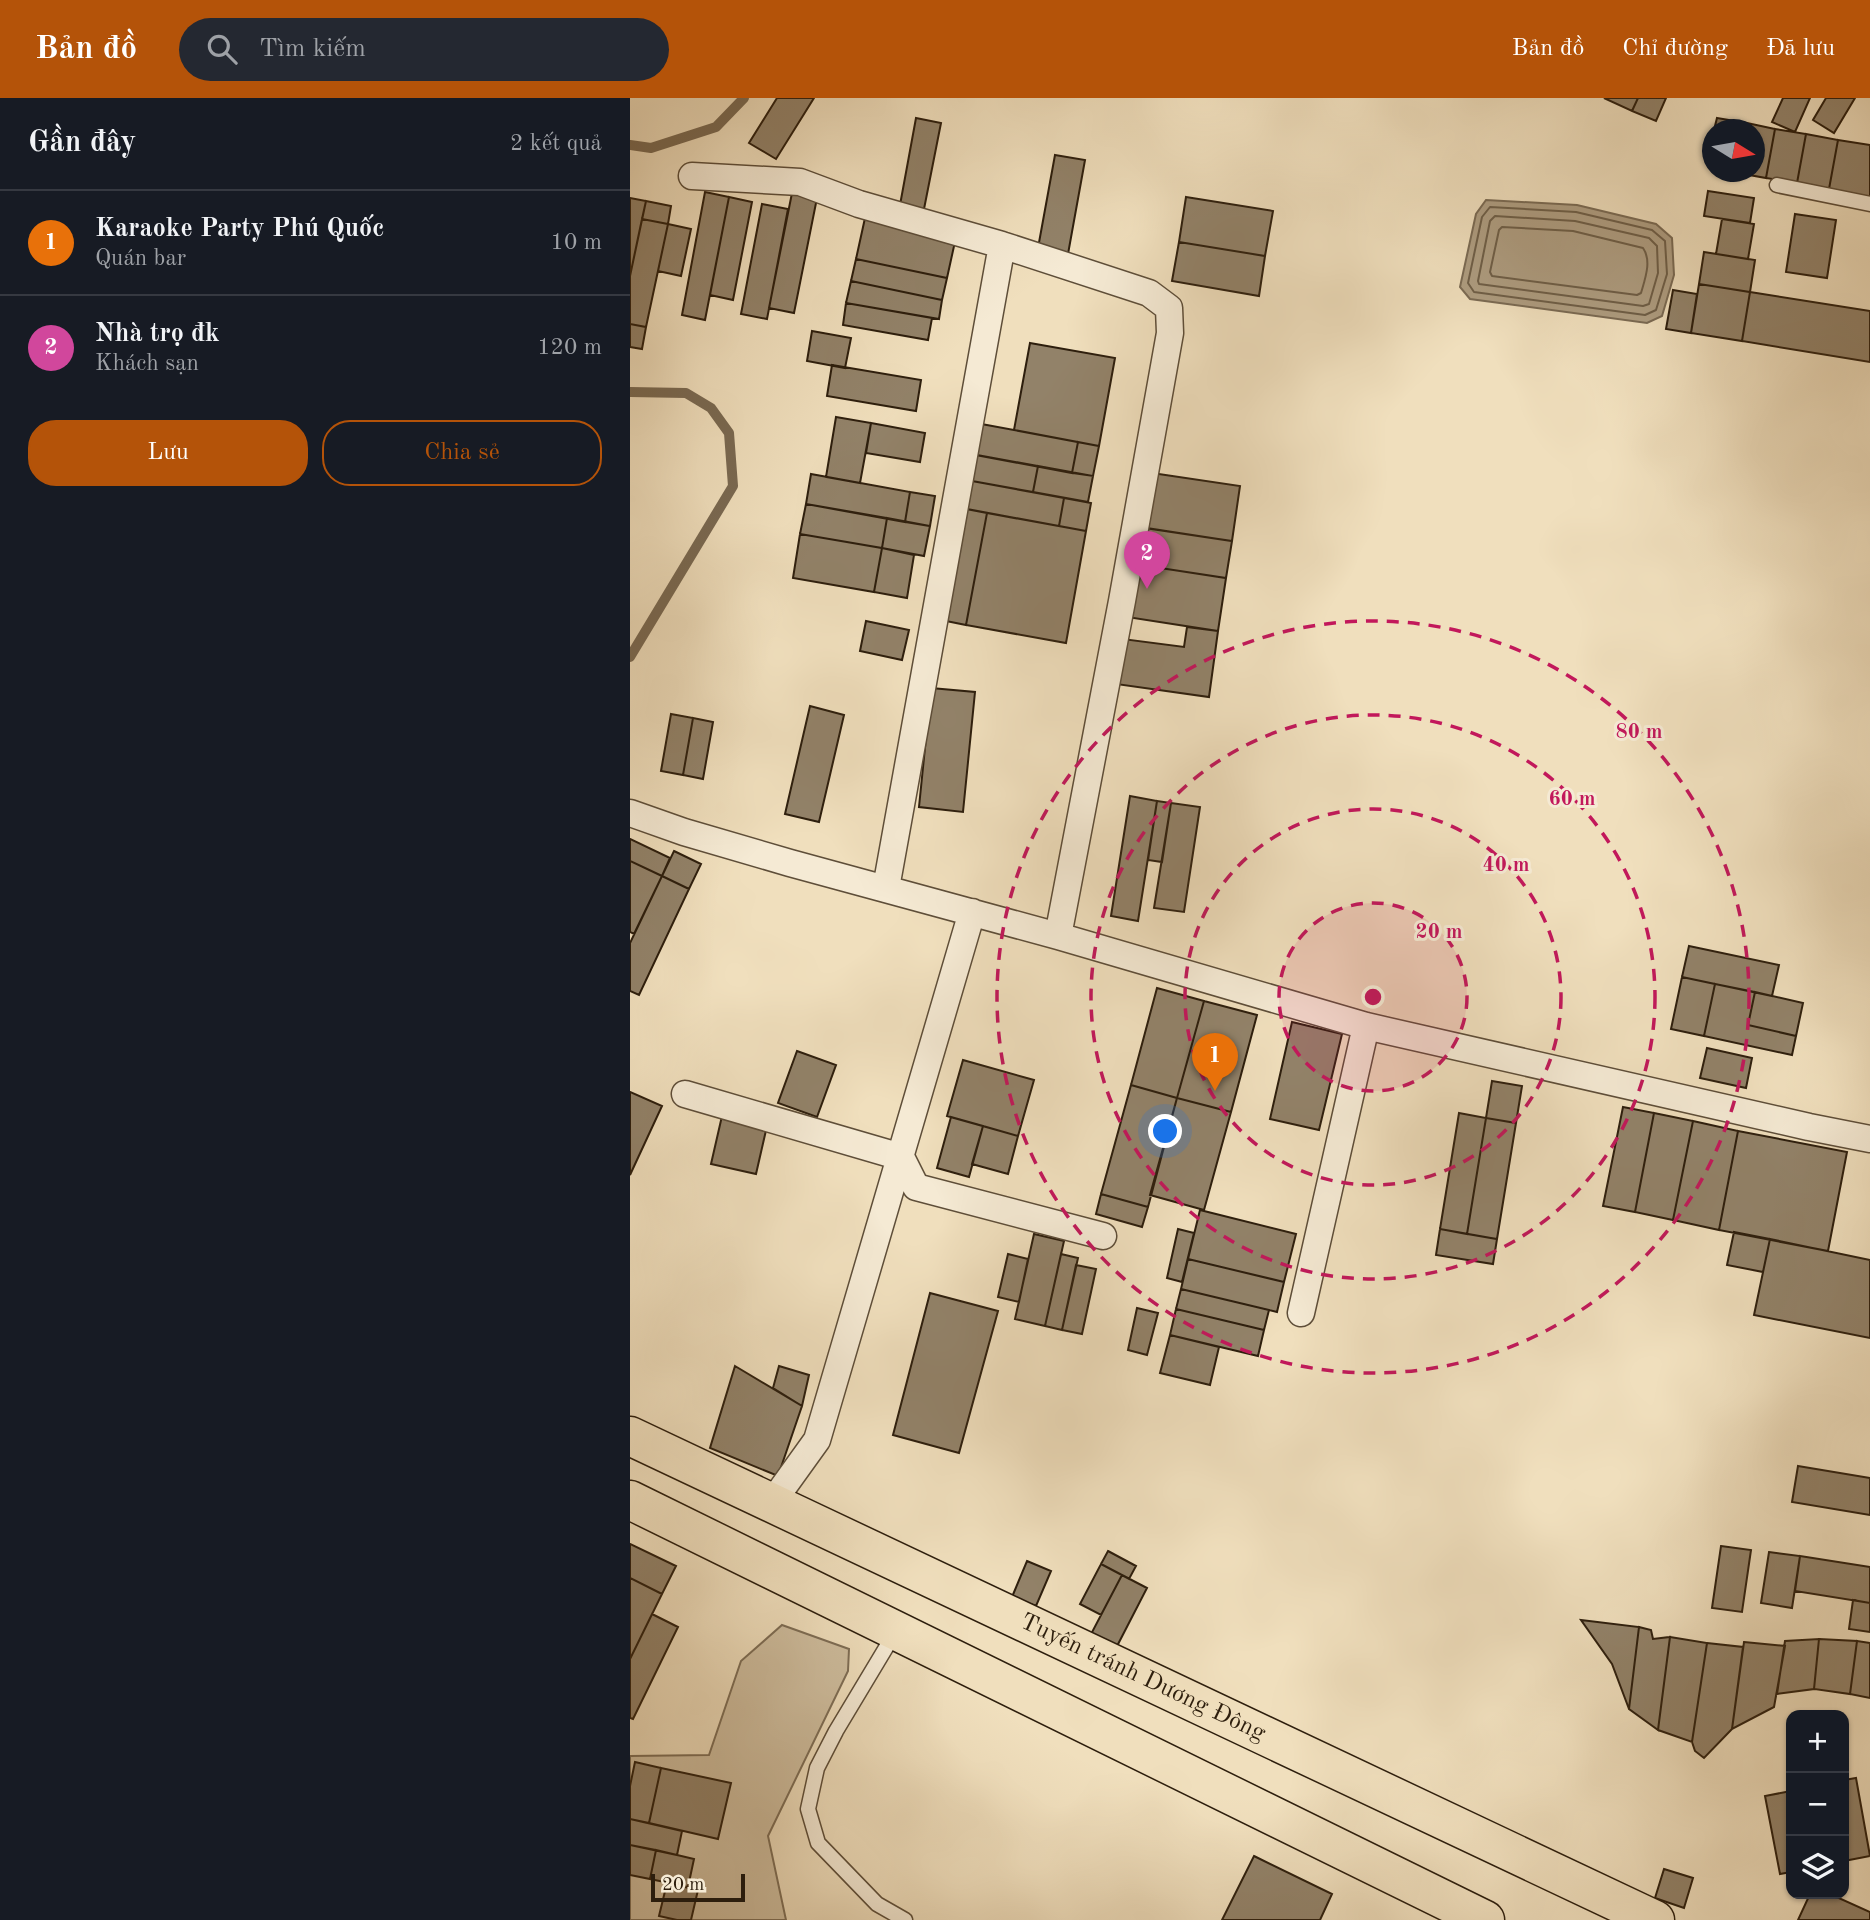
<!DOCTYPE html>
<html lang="vi">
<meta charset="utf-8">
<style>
body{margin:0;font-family:"Old Standard TT",serif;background:#242831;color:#f1f3f6}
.controls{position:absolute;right:21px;bottom:21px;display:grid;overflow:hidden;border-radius:14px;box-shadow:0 2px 5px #0004}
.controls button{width:63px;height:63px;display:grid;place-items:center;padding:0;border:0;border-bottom:2px solid #363941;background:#171b24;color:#f1f3f6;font:35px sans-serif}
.compass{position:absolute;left:1072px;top:21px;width:63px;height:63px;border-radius:50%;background:#171b24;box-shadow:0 2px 5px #0004;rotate:101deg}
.scale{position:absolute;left:21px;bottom:18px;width:94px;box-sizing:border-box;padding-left:7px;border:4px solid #2d1e0d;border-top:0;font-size:19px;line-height:24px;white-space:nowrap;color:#2d1e0d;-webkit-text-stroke:5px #f5ead4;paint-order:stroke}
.you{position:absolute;left:536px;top:1034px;width:24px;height:24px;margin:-18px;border:5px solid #fff;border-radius:50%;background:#1a73e8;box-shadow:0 0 0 10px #1a73e833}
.badge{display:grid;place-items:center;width:46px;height:46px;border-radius:50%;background:#b45309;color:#fff;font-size:23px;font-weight:700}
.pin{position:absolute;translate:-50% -58px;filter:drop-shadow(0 2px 4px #0008)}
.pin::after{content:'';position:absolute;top:37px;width:24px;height:21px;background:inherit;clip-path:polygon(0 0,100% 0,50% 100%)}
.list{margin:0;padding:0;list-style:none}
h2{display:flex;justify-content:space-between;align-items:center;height:91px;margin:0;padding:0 28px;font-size:30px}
h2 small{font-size:23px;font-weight:400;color:#9ea1a6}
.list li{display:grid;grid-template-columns:46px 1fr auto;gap:21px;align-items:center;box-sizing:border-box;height:105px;padding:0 28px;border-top:2px solid #363941}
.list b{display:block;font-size:26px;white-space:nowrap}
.list p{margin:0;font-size:23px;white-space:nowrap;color:#9ea1a6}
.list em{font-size:23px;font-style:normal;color:#9ea1a6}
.actions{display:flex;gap:14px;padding:21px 28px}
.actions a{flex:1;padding:16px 0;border:2px solid #b45309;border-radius:28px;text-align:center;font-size:24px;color:#b45309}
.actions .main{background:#b45309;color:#fff}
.icon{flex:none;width:38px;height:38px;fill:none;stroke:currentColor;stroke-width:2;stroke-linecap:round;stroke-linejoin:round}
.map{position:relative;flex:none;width:1240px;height:1822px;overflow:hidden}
header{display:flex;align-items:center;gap:42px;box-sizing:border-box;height:98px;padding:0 35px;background:#b45309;color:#fff}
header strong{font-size:33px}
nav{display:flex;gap:38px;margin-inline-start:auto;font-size:24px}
.search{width:490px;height:63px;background:#242831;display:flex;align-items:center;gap:18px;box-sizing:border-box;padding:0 24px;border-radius:38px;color:#9ea1a6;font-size:26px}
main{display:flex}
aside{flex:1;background:#171b24}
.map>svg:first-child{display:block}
</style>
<header>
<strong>Bản đồ</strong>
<div class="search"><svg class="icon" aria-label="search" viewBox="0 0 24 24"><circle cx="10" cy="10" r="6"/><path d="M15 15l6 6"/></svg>Tìm kiếm</div>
<nav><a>Bản đồ</a><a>Chỉ đường</a><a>Đã lưu</a></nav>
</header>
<main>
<aside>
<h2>Gần đây<small>2 kết quả</small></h2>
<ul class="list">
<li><span class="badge" style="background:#e8710a">1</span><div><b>Karaoke Party Phú Quốc</b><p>Quán bar</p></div><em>10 m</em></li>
<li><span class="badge" style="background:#d1479c">2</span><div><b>Nhà trọ đk</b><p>Khách sạn</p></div><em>120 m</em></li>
</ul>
<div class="actions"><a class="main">Lưu</a><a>Chia sẻ</a></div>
</aside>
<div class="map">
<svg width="1240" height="1822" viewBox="0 0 1240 1822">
<rect width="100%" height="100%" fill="#f0dfbd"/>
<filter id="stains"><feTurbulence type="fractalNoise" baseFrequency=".00286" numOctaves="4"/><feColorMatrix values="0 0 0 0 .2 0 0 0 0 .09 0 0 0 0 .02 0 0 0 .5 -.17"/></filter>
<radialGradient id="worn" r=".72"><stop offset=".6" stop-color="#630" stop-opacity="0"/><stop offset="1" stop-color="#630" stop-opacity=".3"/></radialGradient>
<!-- green -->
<path fill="#cfbe9f" stroke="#7e6e56" stroke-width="2" d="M152 1527 219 1551 218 1573 138 1738 156 1822H0V1658L79 1657 111 1563Z"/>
<!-- water -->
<path fill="#ae9d81" stroke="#7a6a53" stroke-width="2" d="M856 102 947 107 1026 126 1042 140 1044 177 1032 218 1017 225 840 201 830 189 846 116Z"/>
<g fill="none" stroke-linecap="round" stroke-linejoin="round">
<!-- shore -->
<path stroke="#6e5e47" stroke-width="2" d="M860 109 946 114 1022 132 1035 143 1037 176 1026 212 1015 217 844 194 838 185 852 119Z
M865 118 945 123 1019 140 1027 148 1028 175 1019 206 1013 208 849 186 848 183 860 123Z
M872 129 943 133 1013 150C1022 163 1015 181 1011 195L1007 197 862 178 860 174 869 132Z"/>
<!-- stream -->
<path stroke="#7a6a53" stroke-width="10" d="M0 47 21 50 86 29 114 0
M0 294 56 295 81 310 99 335 103 388 0 559"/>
</g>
<!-- building -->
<path fill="#928269" stroke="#2d1e0d" stroke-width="2" d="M147 0H184L146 61 119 45Z
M974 0H1008L1002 13Z
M1008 0H1036L1026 23 1002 13Z
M1153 0H1180L1165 34 1142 24Z
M1196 0H1225L1204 35 1183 22Z
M286 20 311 25 294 111 270 107Z
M1087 20 1117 25 1116 32H1084Z
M1117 25 1145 31 1136 80 1108 75 1125 74V32H1116Z
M1145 31 1176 36 1167 85 1136 80Z
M1176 36 1208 42 1199 91 1167 85Z
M1208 42 1240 47V99L1199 91Z
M425 57 455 62 438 156 408 150Z
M1078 93 1124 100 1120 125 1074 118Z
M75 94 99 99 75 222 52 217Z
M162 95 187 100 164 215 139 210Z
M99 99 122 104 103 202 80 197Z
M556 99 643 113 635 158 549 144Z
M0 100 16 103 0 178Z
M16 103 41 108 38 126 12 121Z
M132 106 158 111 137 221 111 216Z
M1165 116 1206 122 1197 180 1156 174Z
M235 120 326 139 317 180 226 161Z
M12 121 38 126 16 229 0 226V178Z
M1092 121 1124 126 1118 161 1086 156Z
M38 126 61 131 51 178 28 173Z
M549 144 635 158 629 198 542 183Z
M1074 154 1125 162 1120 194 1069 186Z
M226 161 317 180 312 202 221 183Z
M221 183 312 202 309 221 216 205Z
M1069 186 1120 194 1112 243 1061 235Z
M1043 192 1067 196 1061 235 1036 231Z
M1120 194 1240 213V264L1112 243Z
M216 205 302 220 298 242 213 227Z
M0 226 16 229 12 251 0 249Z
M182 233 221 240 215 270 177 263Z
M400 245 485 260 469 348 384 332Z
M202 267 291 282 286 313 197 298Z
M206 319 241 325 230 385 196 379Z
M241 325 295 335 290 364 236 355Z
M346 325 448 344 442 375 340 356Z
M448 344 469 348 463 378 442 375Z
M347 357 408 368 403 394 342 383Z
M408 368 463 378 458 404 403 394Z
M522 375 610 388 602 443 514 430Z
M181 376 280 394 275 424 176 406Z
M342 383 434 400 429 428 337 411Z
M280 394 305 398 300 428 275 424Z
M434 400 461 405 456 433 429 428Z
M176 406 257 420 252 450 170 436Z
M331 410 357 415 336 527 311 522Z
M357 415 456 433 436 545 336 527Z
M257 420 300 428 294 458 252 450Z
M510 429 602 443 596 480 504 466Z
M170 436 252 450 244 494 163 480Z
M252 450 284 457 277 500 244 494Z
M504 466 596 480 588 533 497 519Z
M236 523 279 532 272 562 230 553Z
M557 529 588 533 579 599 486 586 493 541 554 549Z
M301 590 345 594 333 714 289 709Z
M180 608 214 617 189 724 155 716Z
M41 616 63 620 53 677 31 673Z
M63 620 83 624 73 681 53 677Z
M500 698 527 703 508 823 481 818Z
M527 703 541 705 532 764 518 762Z
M541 705 570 709 554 814 524 810Z
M0 741 40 760 32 778 0 763Z
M44 753 71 766 59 791 32 778Z
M0 763 32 778 4 836 0 834Z
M32 778 59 791 9 897 0 893V845Z
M1059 848 1149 867 1142 898 1052 879Z
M1052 879 1085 886 1074 938 1041 931Z
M1085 886 1125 894 1118 927 1166 938 1162 957 1074 938Z
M527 890 574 903 547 1000 501 987Z
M1125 894 1173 905 1166 938 1118 927Z
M574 903 627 917 601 1014 547 1000Z
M662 924 712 936 689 1032 640 1021Z
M1077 950 1122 960 1116 990 1070 980Z
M167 953 206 967 187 1019 148 1005Z
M333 962 404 982 388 1038 317 1018Z
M862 983 892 988 886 1025 856 1020Z
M501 987 547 1000 518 1109 471 1096Z
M0 994 32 1008 0 1077Z
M547 1000 601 1014 574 1112 520 1097Z
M993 1009 1024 1015 1005 1114 973 1108Z
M829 1015 856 1020 837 1136 810 1131Z
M1024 1015 1063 1023 1043 1122 1005 1114Z
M92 1018 137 1028 126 1076 81 1066Z
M321 1019 353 1028 339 1079 307 1070Z
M856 1020 886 1025 867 1141 837 1136Z
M1063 1023 1108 1033 1089 1132 1043 1122Z
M353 1028 388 1038 378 1076 342 1066Z
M1108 1033 1217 1054 1198 1153 1089 1132Z
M471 1096 518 1109 512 1129 466 1116Z
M570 1112 666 1136 654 1184 558 1161Z
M548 1131 564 1135 552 1184 537 1180Z
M810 1131 867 1141 863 1166 806 1157Z
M1104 1134 1140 1141 1133 1174 1097 1167Z
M404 1136 434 1143 415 1228 385 1221Z
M1140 1141 1240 1162V1240L1124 1217Z
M378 1156 398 1161 389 1204 368 1199Z
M431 1156 448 1160 432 1232 415 1228Z
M558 1161 654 1184 647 1214 551 1191Z
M446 1167 466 1171 452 1236 432 1232Z
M551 1191 639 1212 634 1232 546 1211Z
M300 1195 368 1213 329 1355 263 1337Z
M507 1210 528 1215 517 1257 498 1252Z
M546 1211 634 1232 628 1258 540 1237Z
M540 1237 589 1249 580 1287 530 1275Z
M105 1268 172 1308 148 1378 80 1350Z
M149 1268 179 1277 172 1308 143 1290Z
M1168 1368 1240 1380V1417L1162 1404Z
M0 1446 46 1468 32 1496 0 1480Z
M1091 1448 1121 1452 1112 1514 1082 1510Z
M478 1453 506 1468 499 1481 471 1466Z
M1139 1454 1170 1458 1162 1510 1131 1505Z
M1170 1458 1240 1469V1505L1165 1493Z
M397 1463 421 1473 406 1508 382 1499Z
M471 1466 492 1477 471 1517 450 1506Z
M492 1477 517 1490 485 1552 460 1538Z
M0 1480 32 1496 0 1561Z
M1223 1502 1240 1505V1534L1219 1531Z
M22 1516 48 1529 3 1621 0 1620V1561Z
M951 1522 1009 1529 999 1611 982 1566Z
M1009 1529 1021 1532 1023 1541 1040 1539 1028 1632 999 1611Z
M1040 1539 1077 1545 1062 1644 1028 1632Z
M1189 1541 1184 1591 1147 1596 1155 1543Z
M1189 1541 1227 1543 1220 1596 1184 1591Z
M1227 1543 1240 1545V1600L1220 1596Z
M1114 1544 1155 1548 1144 1609 1102 1631Z
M1077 1545 1113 1549 1102 1631 1074 1660 1065 1653 1062 1644Z
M5 1664 31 1670 19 1725 0 1721V1688Z
M31 1670 101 1685 88 1741 19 1725Z
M1226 1680 1240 1758 1214 1763V1682Z
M1161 1693V1774L1150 1776 1135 1698Z
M0 1721 52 1733 47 1757 0 1747Z
M0 1747 26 1752 20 1781 0 1777Z
M26 1752 64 1761 58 1789 20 1781Z
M624 1758 702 1796 690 1822H592Z
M1034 1771 1063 1780 1054 1810 1025 1800Z
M37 1785 68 1792 61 1822H47L29 1818Z
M1180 1796H1200L1240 1814V1822H1168Z"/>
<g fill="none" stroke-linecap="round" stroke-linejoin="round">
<!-- lane casing -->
<g stroke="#5e4e39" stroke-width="17">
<path id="lane" d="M1147 87 1240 106
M266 1533 206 1633 187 1670 178 1711 188 1745 247 1806 275 1822"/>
</g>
<!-- street casing -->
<g stroke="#5e4e39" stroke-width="29">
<path id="street" d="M62 78 170 84 229 106 372 147 519 195 539 210 540 235 492 503 428 838
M0 715 54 734 160 765 428 838 736 928 1179 1029 1240 1041
M256 790 372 147
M55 996 271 1059 286 1089 473 1138
M671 1215 736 928
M141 1406 187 1342 342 814"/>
</g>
<!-- primary casing -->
<g stroke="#2d1e0d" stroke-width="41">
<g id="primary">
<path id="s1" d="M0 1338 1025 1822"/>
<path d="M0 1402 855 1822"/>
</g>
</g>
<!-- lane -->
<use href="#lane" stroke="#f5ead4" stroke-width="14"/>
<!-- street -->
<use href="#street" stroke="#f5ead4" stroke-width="26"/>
<!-- primary -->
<use href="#primary" stroke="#f0dfbd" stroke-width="38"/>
</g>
<!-- distance rings -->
<circle cx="743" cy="899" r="94" fill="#c2185b" fill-opacity=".12"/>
<g fill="none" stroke="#c2185b" stroke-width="3.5" stroke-dasharray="12 9">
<circle cx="743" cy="899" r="94"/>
<circle cx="743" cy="899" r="188"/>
<circle cx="743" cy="899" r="282"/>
<circle cx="743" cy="899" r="376"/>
</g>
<g text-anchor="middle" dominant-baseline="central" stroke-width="6" stroke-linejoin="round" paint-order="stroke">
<!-- street labels -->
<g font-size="24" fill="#2d1e0d" stroke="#f5ead4">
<text stroke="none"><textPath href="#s1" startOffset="567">Tuyến tránh Dương Đông</textPath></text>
</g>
</g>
<circle cx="743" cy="899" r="10" fill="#c2185b" stroke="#f5ead4" stroke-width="3.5"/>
<g font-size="21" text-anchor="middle" font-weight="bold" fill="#c2185b" stroke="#f5ead4" stroke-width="6" stroke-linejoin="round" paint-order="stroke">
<text x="1009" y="640">80 m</text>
<text x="942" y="707">60 m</text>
<text x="876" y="773">40 m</text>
<text x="809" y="840">20 m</text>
</g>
<rect width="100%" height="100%" filter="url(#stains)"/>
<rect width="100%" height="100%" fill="url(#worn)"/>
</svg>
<div class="controls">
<button>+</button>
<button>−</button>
<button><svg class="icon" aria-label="layers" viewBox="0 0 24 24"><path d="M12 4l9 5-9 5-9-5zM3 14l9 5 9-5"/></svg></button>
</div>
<svg class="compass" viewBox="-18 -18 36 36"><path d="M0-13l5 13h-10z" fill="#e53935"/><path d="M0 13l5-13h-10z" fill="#9ea1a6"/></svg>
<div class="scale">20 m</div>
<div class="you"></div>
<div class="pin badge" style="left:585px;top:993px;background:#e8710a">1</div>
<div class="pin badge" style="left:517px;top:491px;background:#d1479c">2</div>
</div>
</main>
